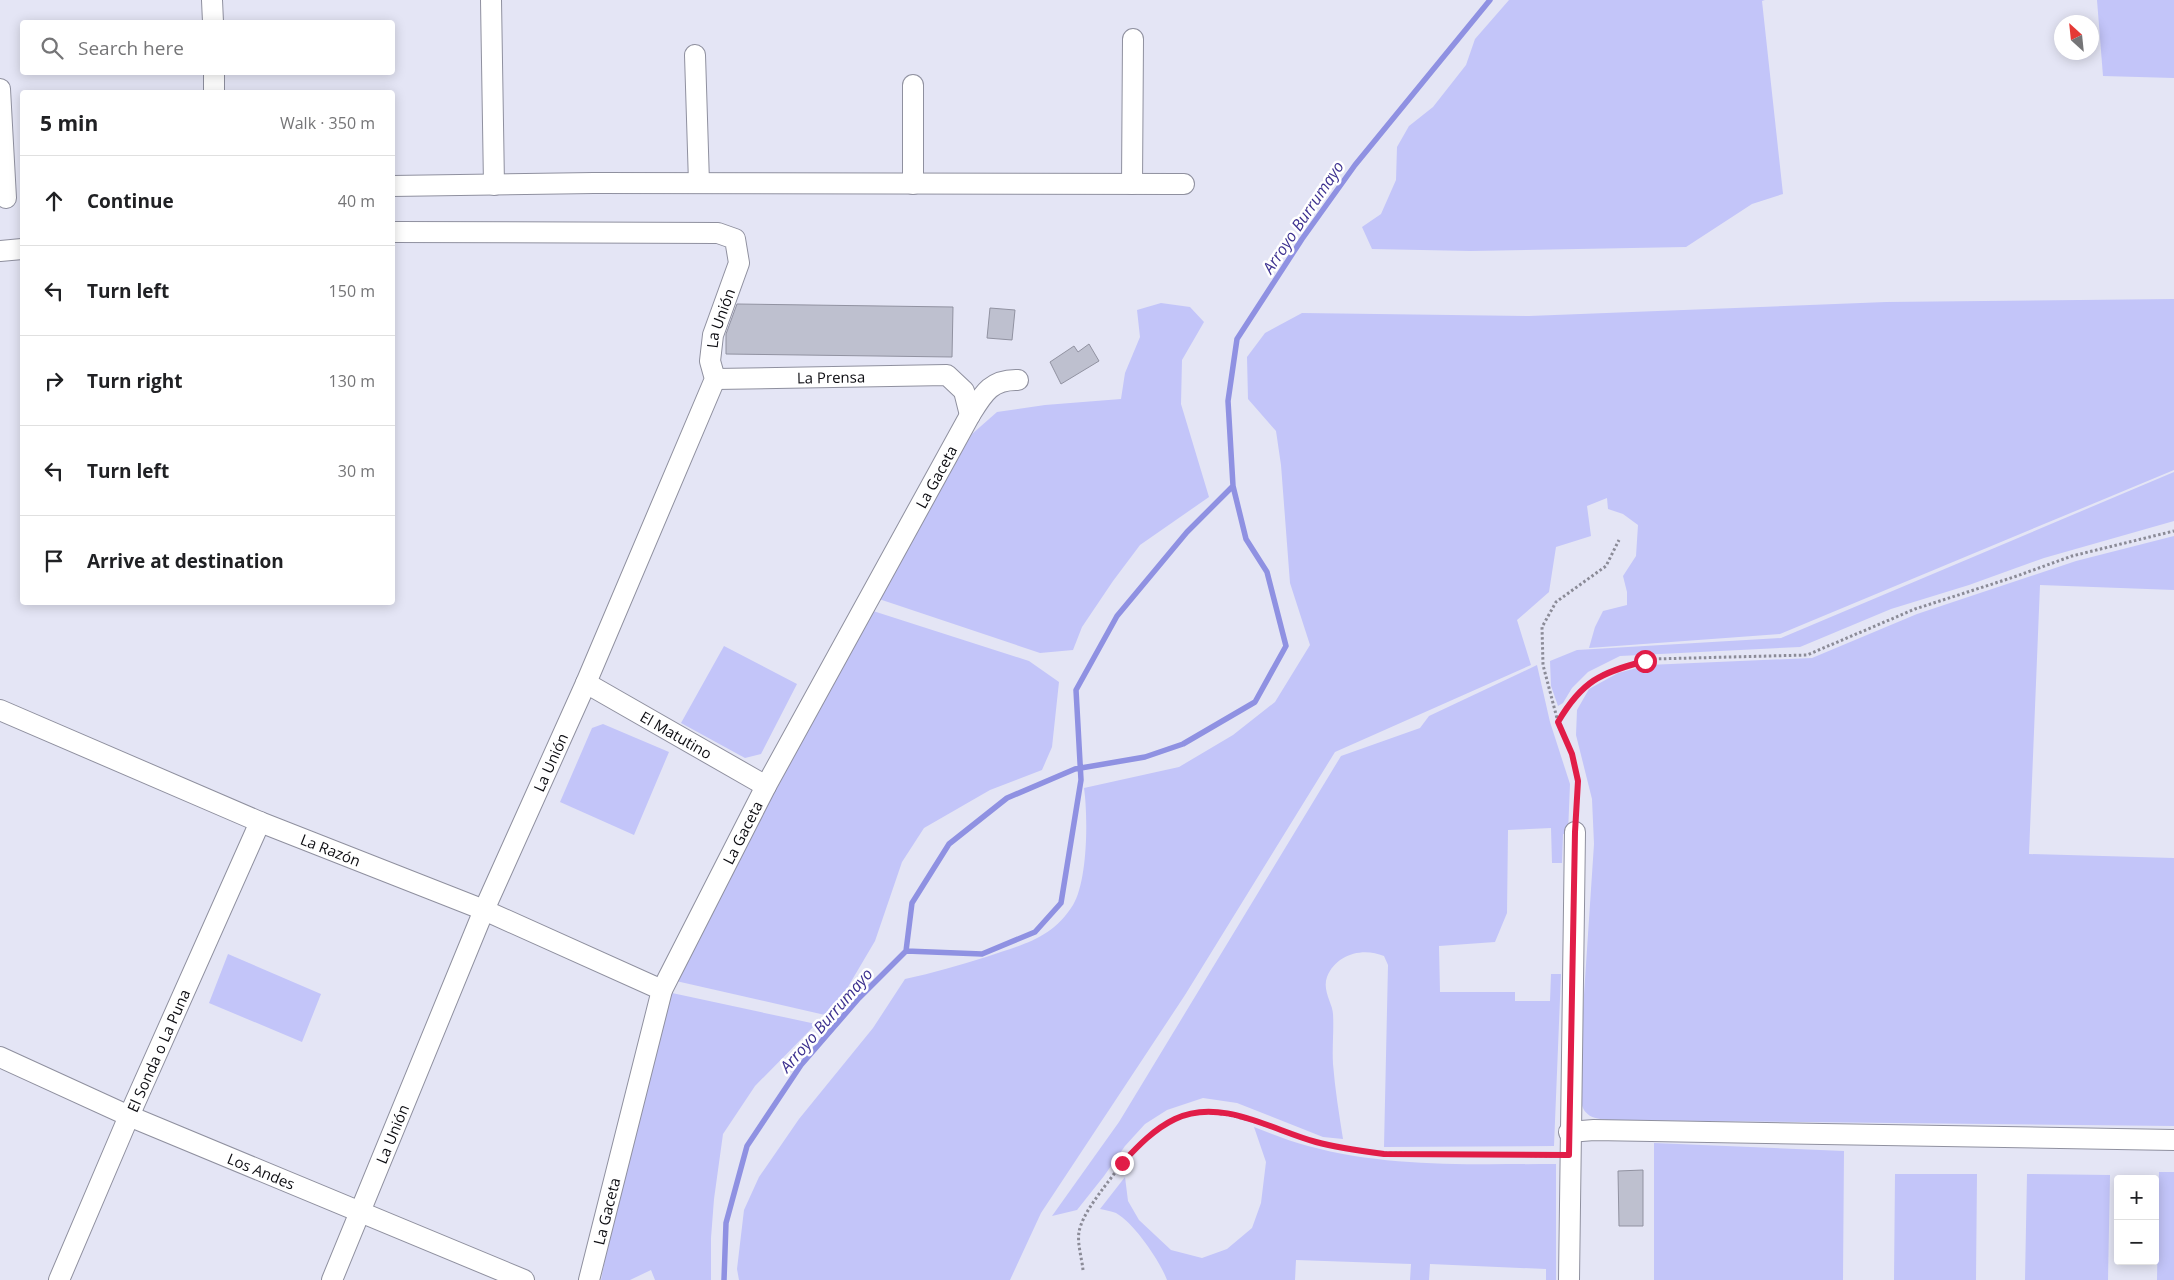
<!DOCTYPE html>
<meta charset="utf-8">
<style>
body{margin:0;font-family:"Open Sans",sans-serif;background:#f6f6f6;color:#202124}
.controls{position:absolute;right:15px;bottom:15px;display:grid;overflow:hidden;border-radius:5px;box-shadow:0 2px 12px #0003}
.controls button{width:45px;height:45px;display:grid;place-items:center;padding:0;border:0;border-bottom:1px solid #e0e0e0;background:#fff;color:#202124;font:25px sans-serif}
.compass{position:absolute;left:2054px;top:15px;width:45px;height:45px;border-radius:50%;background:#fff;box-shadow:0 2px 12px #0003;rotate:333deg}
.stop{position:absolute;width:15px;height:15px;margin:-11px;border:4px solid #e11d48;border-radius:50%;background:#fff}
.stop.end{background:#e11d48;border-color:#fff;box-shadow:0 1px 5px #0008}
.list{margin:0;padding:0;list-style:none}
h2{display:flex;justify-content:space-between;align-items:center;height:65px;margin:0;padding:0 20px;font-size:21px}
h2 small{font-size:16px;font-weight:400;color:#757577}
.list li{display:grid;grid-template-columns:32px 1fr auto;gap:15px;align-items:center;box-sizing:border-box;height:90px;padding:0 20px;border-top:1px solid #e0e0e0}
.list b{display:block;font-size:19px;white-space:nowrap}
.list em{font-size:16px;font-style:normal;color:#757577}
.icon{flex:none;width:28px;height:28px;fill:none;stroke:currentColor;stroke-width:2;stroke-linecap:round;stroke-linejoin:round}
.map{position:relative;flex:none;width:2174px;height:1280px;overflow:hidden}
.search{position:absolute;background:#fff;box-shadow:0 2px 12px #0003;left:20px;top:20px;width:375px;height:55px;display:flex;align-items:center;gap:12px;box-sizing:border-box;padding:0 18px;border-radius:5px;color:#757577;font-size:19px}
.panel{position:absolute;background:#fff;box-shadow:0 2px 12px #0003;left:20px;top:90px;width:375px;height:515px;border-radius:5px}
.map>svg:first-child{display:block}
</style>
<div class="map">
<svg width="2174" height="1280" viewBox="0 0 2174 1280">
<rect width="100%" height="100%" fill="#e4e5f5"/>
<!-- green -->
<path fill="#c3c5f9" d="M1509 0H1765L1762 1 1783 194 1752 204 1686 247 1471 251 1372 249 1362 227 1381 214 1396 180 1397 147 1409 126 1433 107 1466 65 1475 39Z
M2097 0H2174V78L2103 76Z
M2174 299V470L1780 634 1589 648 1595 627 1603 611 1627 605V592L1623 576 1636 556 1638 525 1623 514 1608 509 1607 498 1587 506 1591 536 1556 547 1549 592 1517 620 1531 665 1335 752 1185 995 1041 1213 1010 1280H739L737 1269 744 1210 759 1177 799 1119 873 1028 905 979C933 973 960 965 986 957 1021 945 1052 939 1073 905 1088 880 1088 816 1084 788L1179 767 1233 735 1275 702 1310 645 1290 583 1281 465 1276 431 1248 399 1247 357 1265 333 1302 313 1529 316 1886 302Z
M1161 303 1190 307 1204 322 1182 360 1181 404 1209 497 1140 545 1113 581 1082 627 1073 650 1040 653 876 598 972 434 997 412 1045 405 1121 399 1125 373 1140 337 1137 310Z
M2174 472V521L2044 558 1969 585 1891 609 1800 647 1620 656 1588 672 1572 688 1563 703 1558 706 1551 686 1550 661 1577 650 1781 638Z
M2174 536V590L2040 585 2029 854 2174 858V1126L1608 1120C1581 1118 1582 1108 1578 1085L1594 844 1592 799 1576 735 1577 710 1589 689 1618 673 1648 665 1812 658 1917 614 2076 561Z
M870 610 1029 661 1059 682 1052 747 1042 770 990 790 924 828 902 862 875 941 842 997 825 1015 676 981 682 964Z
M724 646 797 684 761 754 745 758 681 723Z
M1537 665 1550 722 1570 784 1568 833 1563 834 1562 863H1552L1551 828 1508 830 1507 913 1495 942 1439 946 1440 992H1515V1001H1550L1551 974H1561L1554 1146 1384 1147 1388 965 1384 956C1363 947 1336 954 1327 977 1322 991 1333 1004 1333 1014 1334 1030 1332 1047 1333 1064 1335 1089 1339 1114 1343 1139L1323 1137 1237 1103 1203 1098 1167 1110 1145 1124 1125 1146 1104 1176 1077 1210 1052 1216 1119 1122 1341 756 1420 728 1429 716Z
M603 724 669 752 634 835 560 802 592 728Z
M228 954 321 994 302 1042 209 1003Z
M672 993 816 1024 755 1086 723 1134 714 1199 711 1238V1280H655L651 1270 630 1280H601C620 1184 638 1085 672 993Z
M1254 1127C1272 1134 1290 1141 1308 1146 1389 1168 1473 1164 1556 1164V1280H1546V1269L1430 1264 1429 1280H1410L1411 1264 1296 1260 1295 1280H1167C1160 1261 1134 1223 1116 1213 1111 1211 1105 1210 1100 1209L1125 1177 1128 1201 1139 1220 1171 1250 1202 1258 1227 1249 1252 1228 1261 1203 1266 1162Z
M1654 1143 1844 1151 1843 1280H1654Z
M2159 1172H2174V1280H2157Z
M1895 1174H1977L1976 1280H1894Z
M2027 1174 2110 1175 2108 1280H2025Z"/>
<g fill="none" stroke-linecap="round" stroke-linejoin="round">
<!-- stream -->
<path stroke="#8f91e2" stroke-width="5.5" d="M906 951 912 903 949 844 1007 798 1075 769 1145 757 1183 744 1255 702 1286 646 1267 572 1246 539 1233 486
M724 1280 726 1223 747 1146 801 1065 859 998 906 951 982 954 1035 932 1061 903 1081 780 1076 690 1117 616 1187 532 1233 486 1228 401 1237 339 1302 239 1355 165 1490 0"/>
</g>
<!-- building -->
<path fill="#bec0cf" stroke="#9192a1" d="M737 304 953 307 952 357 726 354V334Z
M990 308 1015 310 1012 340 987 338Z
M1089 344 1099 361 1061 384 1050 362 1074 346 1078 352Z
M1643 1170V1226H1619L1618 1171Z"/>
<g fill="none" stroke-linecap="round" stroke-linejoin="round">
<!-- minor casing -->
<g stroke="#8f909f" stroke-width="22">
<g id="minor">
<path d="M212 0 213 22"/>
<path d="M491 0 494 185"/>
<path d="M695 55 699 183"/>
<path d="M214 72V92"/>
<path d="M0 89 6 198"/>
<path d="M913 184V85"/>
<path d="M1132 184 1133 39"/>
<path d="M392 186 594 183 1184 184"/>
<path d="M0 251 22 249"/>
<path id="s1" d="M715 379 947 375 964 391 970 415"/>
<path id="s2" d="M586 683 766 786"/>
<path id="s3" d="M0 710 260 822 484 910 662 990"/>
<path id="s4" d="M0 1057 129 1116 524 1280"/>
<path d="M1569 1132 1594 1130 2174 1140"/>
<path id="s5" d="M59 1280 129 1116 260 822"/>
<path id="s6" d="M332 1280 484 910 586 683 715 379 710 361 713 335 739 263 735 239 718 233 392 232"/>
<path id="s7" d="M589 1280 662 990 766 786 970 415C983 394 991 379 1018 380"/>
<path d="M1569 1280 1575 832"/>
</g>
</g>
<!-- path -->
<path stroke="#8b8b97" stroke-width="3" stroke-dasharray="2.5 2.5" stroke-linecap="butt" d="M1558 722 1570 702 1585 686 1603 674 1621 667 1654 659 1807 655 1915 609 2014 577 2072 556 2174 531
M1576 814 1578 781 1572 754 1558 722 1543 665 1542 627 1556 602 1606 566 1619 540
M1083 1270C1082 1259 1077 1243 1079 1232 1082 1214 1103 1189 1114 1174 1182 1084 1222 1112 1313 1141 1336 1148 1361 1151 1384 1153L1553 1156"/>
<!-- minor -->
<use href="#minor" stroke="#fff" stroke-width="20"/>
</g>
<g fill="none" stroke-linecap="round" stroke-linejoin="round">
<!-- route -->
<path stroke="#e11d48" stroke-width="6" d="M1122 1163C1138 1146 1154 1129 1175 1119 1220 1097 1272 1130 1316 1142 1338 1148 1361 1151 1384 1154L1569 1155 1575 832 1578 781 1572 754 1558 722C1582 681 1600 673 1645 661"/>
</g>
<g text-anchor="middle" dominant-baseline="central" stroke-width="5" stroke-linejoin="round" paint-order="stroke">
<!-- street labels -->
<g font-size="15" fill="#0c0c11" stroke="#fff">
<text stroke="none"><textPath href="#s6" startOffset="1042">La Unión</textPath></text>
<text stroke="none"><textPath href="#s1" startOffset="116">La Prensa</textPath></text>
<text stroke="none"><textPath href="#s7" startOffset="881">La Gaceta</textPath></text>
<text stroke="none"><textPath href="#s2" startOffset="104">El Matutino</textPath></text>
<text stroke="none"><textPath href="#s6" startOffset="562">La Unión</textPath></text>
<text stroke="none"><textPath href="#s7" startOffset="476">La Gaceta</textPath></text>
<text stroke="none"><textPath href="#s3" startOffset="359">La Razón</textPath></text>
<text stroke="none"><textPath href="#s5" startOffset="250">El Sonda o La Puna</textPath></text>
<text stroke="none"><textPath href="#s6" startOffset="158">La Unión</textPath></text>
<text stroke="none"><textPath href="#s4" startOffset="285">Los Andes</textPath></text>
<text stroke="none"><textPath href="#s7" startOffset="71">La Gaceta</textPath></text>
</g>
<!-- water labels -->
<g font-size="16" font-style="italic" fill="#3c308f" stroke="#fff">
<text transform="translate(1303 217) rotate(-56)">Arroyo Burrumayo</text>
<text transform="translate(826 1020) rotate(-49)">Arroyo Burrumayo</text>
</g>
</g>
</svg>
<div class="controls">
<button>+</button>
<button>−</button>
</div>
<svg class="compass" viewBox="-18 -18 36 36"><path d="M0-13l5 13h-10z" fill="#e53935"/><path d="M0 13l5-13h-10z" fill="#757577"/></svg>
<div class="stop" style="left:1645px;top:661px"></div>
<div class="stop end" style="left:1122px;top:1163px"></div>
<div class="search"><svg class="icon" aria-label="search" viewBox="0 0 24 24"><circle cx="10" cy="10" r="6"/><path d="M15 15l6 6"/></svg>Search here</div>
<section class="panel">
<h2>5 min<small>Walk · 350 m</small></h2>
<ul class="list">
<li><svg class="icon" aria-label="ahead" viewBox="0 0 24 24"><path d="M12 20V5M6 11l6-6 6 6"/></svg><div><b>Continue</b></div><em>40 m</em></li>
<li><svg class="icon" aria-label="left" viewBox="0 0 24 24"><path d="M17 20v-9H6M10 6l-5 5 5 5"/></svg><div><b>Turn left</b></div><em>150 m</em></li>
<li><svg class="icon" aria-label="right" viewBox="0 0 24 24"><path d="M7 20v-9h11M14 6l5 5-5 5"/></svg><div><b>Turn right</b></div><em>130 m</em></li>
<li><svg class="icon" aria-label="left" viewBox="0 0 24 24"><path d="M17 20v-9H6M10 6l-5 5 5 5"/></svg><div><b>Turn left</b></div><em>30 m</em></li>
<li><svg class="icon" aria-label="arrive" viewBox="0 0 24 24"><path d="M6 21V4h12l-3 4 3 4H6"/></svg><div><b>Arrive at destination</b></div></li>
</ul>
</section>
</div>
